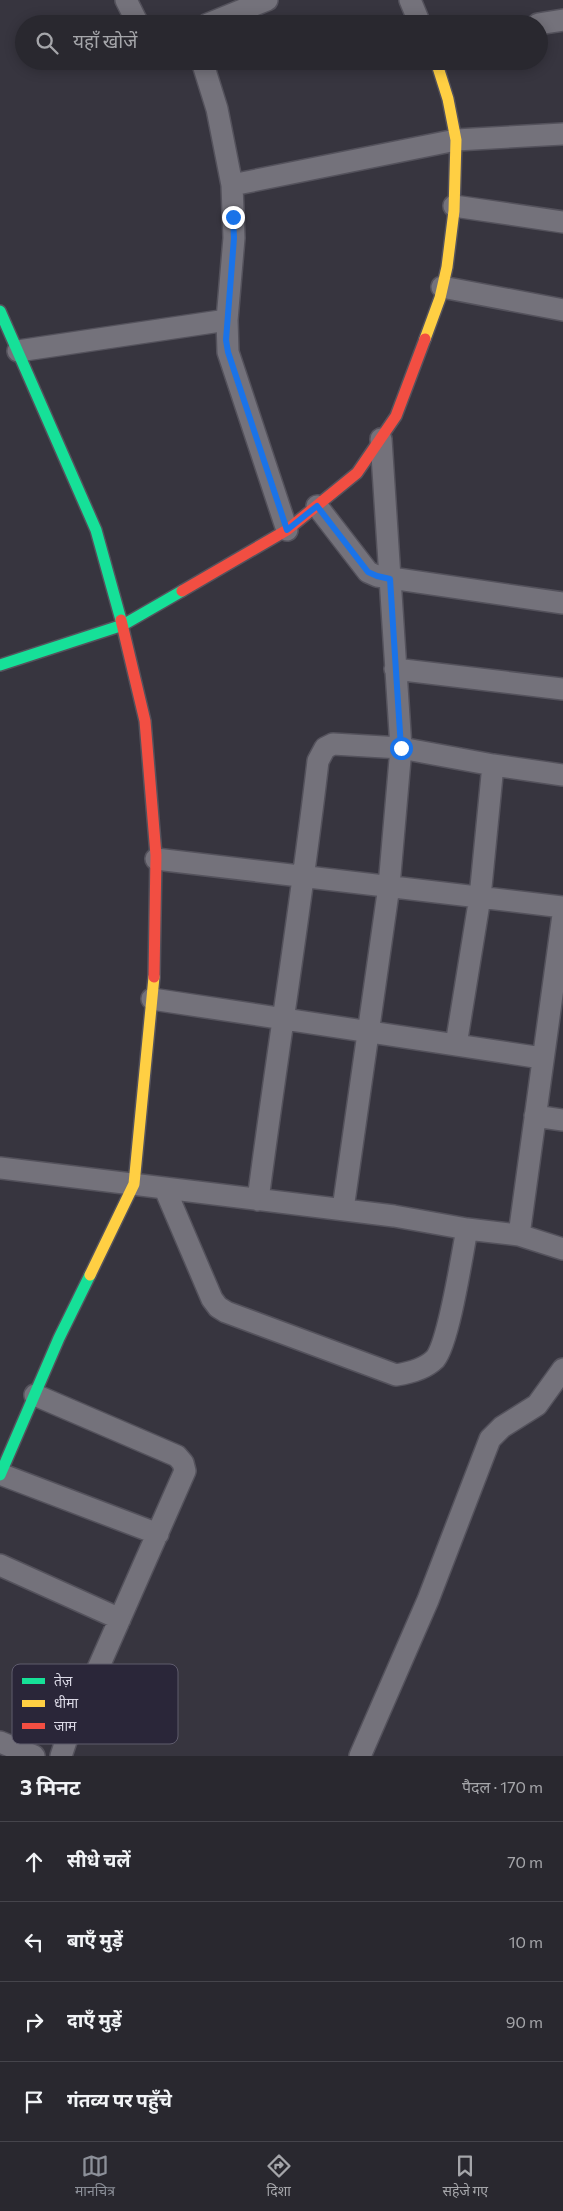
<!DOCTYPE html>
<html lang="hi">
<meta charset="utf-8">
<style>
body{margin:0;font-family:Commissioner,"Noto Sans Devanagari",sans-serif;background:#313037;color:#f1f3f6}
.stop{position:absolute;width:15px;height:15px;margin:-11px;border:4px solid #1a73e8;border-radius:50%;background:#fff}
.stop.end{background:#1a73e8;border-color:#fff;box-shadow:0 1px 5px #0008}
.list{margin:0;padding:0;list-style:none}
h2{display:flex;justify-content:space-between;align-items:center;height:65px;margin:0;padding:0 20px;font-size:21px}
h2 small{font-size:16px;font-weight:400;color:#a5a6aa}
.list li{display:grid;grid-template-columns:32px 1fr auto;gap:15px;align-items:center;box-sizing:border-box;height:80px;padding:0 20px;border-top:1px solid #45444b}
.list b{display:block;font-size:19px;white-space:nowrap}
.list em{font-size:16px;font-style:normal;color:#a5a6aa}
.icon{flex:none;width:28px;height:28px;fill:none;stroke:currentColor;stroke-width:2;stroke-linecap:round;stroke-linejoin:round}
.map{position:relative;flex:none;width:563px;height:1756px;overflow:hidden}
.search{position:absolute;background:#29282f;box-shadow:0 2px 12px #0003;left:15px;right:15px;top:15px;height:55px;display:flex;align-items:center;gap:12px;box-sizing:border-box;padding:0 18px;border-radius:28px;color:#a5a6aa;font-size:19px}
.sheet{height:385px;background:#29282f}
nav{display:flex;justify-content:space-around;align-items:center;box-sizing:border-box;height:70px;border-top:1px solid #45444b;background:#29282f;font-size:14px;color:#a5a6aa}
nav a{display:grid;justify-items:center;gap:2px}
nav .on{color:#8c9099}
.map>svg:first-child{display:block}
</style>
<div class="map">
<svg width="563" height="1756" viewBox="0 0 563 1756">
<rect width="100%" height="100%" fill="#37353f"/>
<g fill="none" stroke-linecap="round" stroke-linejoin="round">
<!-- street casing -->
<g stroke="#54525c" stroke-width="24">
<path id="street" d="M126 0 138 24
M410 0 420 24
M208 24 267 0
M538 24 563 20
M202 61 217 109 232 185 234 238 227 320 228 352 287 530
M232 185 456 140 563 134
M454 206 563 222
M442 287 563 310
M18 351 227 320
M317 506 368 572 377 576 563 603
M395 669 563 689
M156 859 563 907
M152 999 542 1058
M456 1045 480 897 493 765
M535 1116 563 1120
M0 1168 394 1216 467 1229 519 1235 563 1249
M165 1189 212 1299 218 1307 226 1312 396 1375C409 1373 425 1369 435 1359 449 1342 462 1255 467 1229
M258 1200C277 1053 301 908 318 761L325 748 333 744 401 748 493 765 563 775
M343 1209 389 886 401 748 381 439
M519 1235 563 915
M35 1395 177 1456 183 1463 185 1471 66 1741 61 1756
M0 1474 158 1534
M0 1565 120 1619
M0 1742 34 1756
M360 1756 428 1600 490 1439 502 1427 537 1405 563 1369"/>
</g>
<!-- fast casing -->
<g stroke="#54525c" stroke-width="14">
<path id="fast" d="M0 311 96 530 121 620
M0 665 123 625 182 591
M0 1475 59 1338 90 1275"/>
</g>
<!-- slow casing -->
<g stroke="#54525c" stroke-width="14">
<path id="slow" d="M425 339 440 298 447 267 454 211 456 140 448 99 436 61
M90 1275 134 1184 154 977"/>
</g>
<!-- jam casing -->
<g stroke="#54525c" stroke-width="14">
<path id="jam" d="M182 591 287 530 357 473 396 416 425 339
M121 620 145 721 156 855 154 977"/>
</g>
<!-- street -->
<use href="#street" stroke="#74727b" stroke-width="21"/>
<!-- fast -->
<use href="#fast" stroke="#16e098" stroke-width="11"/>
<!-- slow -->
<use href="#slow" stroke="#ffcf43" stroke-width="11"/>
<!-- jam -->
<use href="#jam" stroke="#f24e42" stroke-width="11"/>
</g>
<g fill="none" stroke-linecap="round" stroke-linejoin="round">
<!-- route -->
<path stroke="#1a73e8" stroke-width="6" d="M233 217 234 238 226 340 228 352 287 530 317 506 368 572 377 576 390 579 401 748"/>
</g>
<!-- legend -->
<rect x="12" y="1664" width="166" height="80" rx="8" fill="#2a2639" stroke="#5f5c6d" stroke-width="1"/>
<rect x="22" y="1678" width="23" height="6" fill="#16e098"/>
<rect x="22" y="1700" width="23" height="7" fill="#ffcf43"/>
<rect x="22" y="1723" width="23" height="6" fill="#f24e42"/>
<g font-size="14" fill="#dbd9e6">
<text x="54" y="1686">तेज़</text>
<text x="54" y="1708">धीमा</text>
<text x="54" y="1731">जाम</text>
</g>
</svg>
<div class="stop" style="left:401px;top:748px"></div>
<div class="stop end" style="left:233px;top:217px"></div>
<div class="search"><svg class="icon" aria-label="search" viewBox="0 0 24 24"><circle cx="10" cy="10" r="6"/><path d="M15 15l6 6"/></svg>यहाँ खोजें</div>
</div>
<section class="sheet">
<h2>3 मिनट<small>पैदल · 170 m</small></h2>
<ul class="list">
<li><svg class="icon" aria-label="ahead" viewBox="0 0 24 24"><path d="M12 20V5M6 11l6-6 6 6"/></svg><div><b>सीधे चलें</b></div><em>70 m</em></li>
<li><svg class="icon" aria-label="left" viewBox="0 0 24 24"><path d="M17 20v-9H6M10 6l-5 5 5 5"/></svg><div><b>बाएँ मुड़ें</b></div><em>10 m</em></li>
<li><svg class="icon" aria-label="right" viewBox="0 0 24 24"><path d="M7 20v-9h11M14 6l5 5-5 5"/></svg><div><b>दाएँ मुड़ें</b></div><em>90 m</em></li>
<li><svg class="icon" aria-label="arrive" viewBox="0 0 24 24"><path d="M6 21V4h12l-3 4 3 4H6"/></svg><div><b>गंतव्य पर पहुँचे</b></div></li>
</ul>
</section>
<nav>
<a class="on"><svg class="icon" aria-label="map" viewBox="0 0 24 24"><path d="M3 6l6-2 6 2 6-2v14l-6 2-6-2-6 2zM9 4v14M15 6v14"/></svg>मानचित्र</a>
<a><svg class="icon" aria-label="directions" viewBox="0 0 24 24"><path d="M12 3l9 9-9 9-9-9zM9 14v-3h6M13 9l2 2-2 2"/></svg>दिशा</a>
<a><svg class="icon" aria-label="saved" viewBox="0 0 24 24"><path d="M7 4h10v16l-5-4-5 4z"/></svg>सहेजे गए</a>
</nav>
